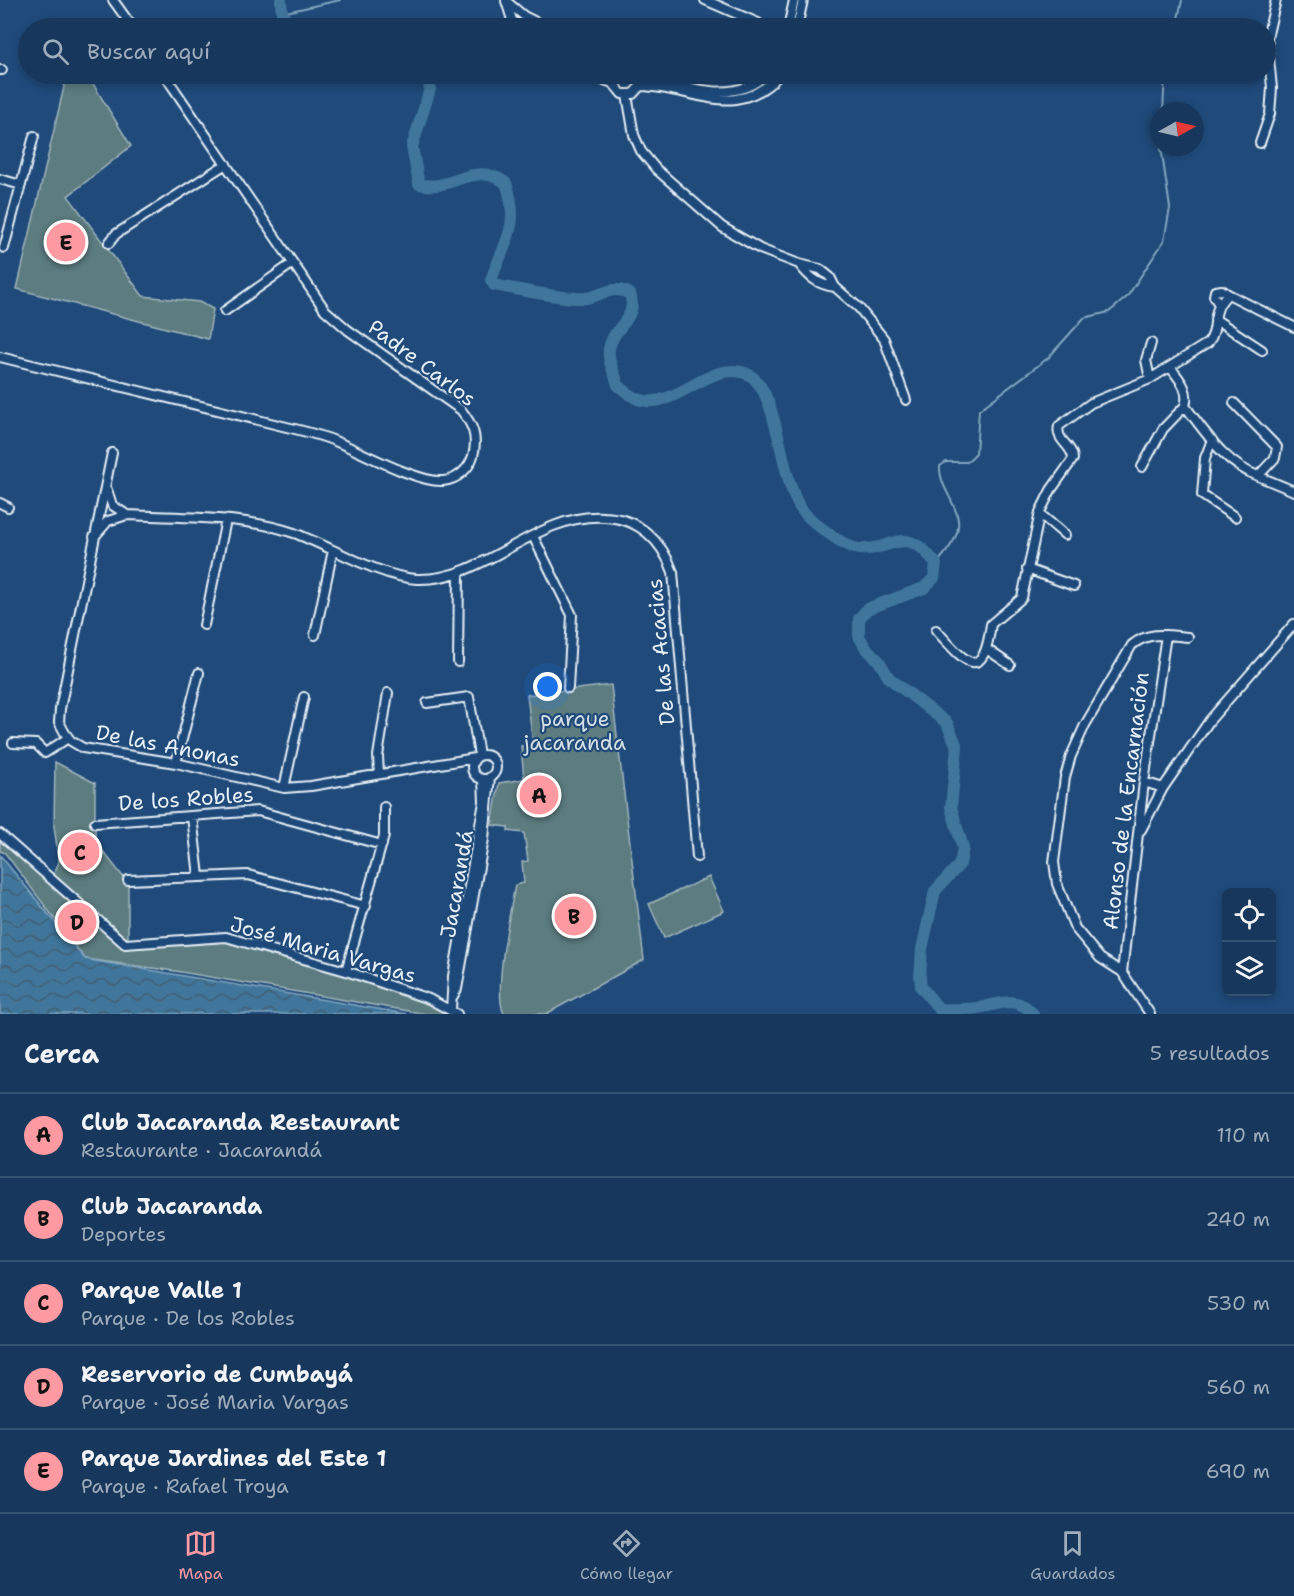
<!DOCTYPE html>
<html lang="es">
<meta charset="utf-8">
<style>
body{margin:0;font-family:"Shantell Sans",sans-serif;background:#244365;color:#f1f3f6}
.controls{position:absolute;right:18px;bottom:18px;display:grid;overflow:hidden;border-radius:9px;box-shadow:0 3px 9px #0003}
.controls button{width:54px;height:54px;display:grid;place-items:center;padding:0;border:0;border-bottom:2px solid #365272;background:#17385c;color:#f1f3f6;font:30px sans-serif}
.compass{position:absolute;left:1150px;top:102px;width:54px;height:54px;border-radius:50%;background:#17385c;box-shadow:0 3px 9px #0003;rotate:82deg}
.you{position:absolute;left:548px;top:687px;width:21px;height:21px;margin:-15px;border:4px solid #fff;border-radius:50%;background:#1a73e8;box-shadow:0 0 0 9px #1a73e833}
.badge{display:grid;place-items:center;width:39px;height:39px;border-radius:50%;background:#ff9aa2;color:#111;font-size:20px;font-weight:700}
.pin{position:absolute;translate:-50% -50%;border:3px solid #fff;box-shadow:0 2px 6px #0006}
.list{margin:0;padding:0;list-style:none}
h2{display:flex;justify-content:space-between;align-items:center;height:78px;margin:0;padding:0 24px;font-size:26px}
h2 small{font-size:20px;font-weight:400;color:#9eacbb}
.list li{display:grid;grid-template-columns:39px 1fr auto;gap:18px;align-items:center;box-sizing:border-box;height:84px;padding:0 24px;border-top:2px solid #365272}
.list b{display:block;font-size:22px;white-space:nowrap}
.list p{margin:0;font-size:20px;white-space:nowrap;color:#9eacbb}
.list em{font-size:20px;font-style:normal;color:#9eacbb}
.icon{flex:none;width:33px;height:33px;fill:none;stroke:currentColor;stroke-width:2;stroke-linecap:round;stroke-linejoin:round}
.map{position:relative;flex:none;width:1294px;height:1014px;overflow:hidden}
.search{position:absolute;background:#17385c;box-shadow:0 3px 9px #0003;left:18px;right:18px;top:18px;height:66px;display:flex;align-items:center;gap:15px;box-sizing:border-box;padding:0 21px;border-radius:33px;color:#9eacbb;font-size:22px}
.sheet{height:498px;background:#17385c}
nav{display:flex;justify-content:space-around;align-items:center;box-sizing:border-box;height:84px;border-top:2px solid #365272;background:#17385c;font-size:16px;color:#9eacbb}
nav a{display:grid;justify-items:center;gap:3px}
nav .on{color:#ff9aa2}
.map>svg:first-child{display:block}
</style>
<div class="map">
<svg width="1294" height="1014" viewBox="0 0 1294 1014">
<defs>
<pattern id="water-waves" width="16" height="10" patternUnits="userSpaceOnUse" patternTransform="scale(1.5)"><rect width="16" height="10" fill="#40769c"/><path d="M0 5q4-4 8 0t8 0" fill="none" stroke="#435f73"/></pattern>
</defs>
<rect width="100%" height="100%" fill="#1f4a7a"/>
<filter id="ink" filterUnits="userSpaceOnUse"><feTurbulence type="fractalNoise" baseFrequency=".0167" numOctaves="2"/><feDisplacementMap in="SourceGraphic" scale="12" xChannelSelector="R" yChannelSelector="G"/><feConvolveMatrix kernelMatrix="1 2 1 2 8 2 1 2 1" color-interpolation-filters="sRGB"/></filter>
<g filter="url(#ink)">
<!-- park -->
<path fill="#5b7c80" stroke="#a2b6bc" stroke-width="1.5" d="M67 74H87L131 146 68 196 143 296 199 302 213 309 208 339 17 289Z
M611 685 644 960 546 1014H504C493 991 510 914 515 885L524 883 522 862 528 861 524 833 508 831V827L492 825 499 783 524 779 521 746 533 745 527 695Z
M55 762 95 783V841L128 883V943L52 878 59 862 54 826Z
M0 839 125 948 226 940 400 985 461 1014H426L175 971 85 959 5 853 0 851Z
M709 877 724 911 664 938 649 904Z"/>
<!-- water -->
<path fill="url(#water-waves)" stroke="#83a7c1" stroke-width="1.5" d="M0 855 85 959 407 1014H0Z"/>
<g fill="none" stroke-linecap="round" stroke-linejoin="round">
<!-- stream -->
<path stroke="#83a7c1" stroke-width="2" d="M282 13 340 0
M1176 28 1182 0
M1163 111 1165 74
M933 569C940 559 950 549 955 538 968 511 938 491 940 466L946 462H967L976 453 979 410 1048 358 1084 318 1109 312 1127 297 1164 241 1170 208 1161 147"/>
<!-- river -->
<path stroke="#40769c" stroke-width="12" d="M281 0 282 13 291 28
M358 74H370
M427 74 430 89 412 147 419 184C451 193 473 159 506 183 521 225 505 241 491 280L494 285C514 289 568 300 586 298 603 295 614 284 630 294 639 319 612 327 609 349 607 361 615 373 618 385 626 392 635 400 646 401 679 405 711 361 745 373 779 384 779 478 801 509 810 521 845 548 860 549 893 552 904 521 936 564L934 578 924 588 867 609 859 619V636L865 647 879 661 889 678 947 723 957 747 951 807 963 848 960 864 935 891 922 949 920 977 921 987 939 1009C952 1009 965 1010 977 1008 998 1005 1017 994 1033 1014"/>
<!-- minor casing -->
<g stroke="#e8f1f8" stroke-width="12">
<path id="minor" d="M113 0 133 28
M705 0 758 23
M506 1 524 16 548 28
M506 1 512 20 519 28
M788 28 794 0
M797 28 803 0
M0 70H2
M583 74 613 83
M614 74 613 83 622 94H633L642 84
M643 75C681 85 734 107 766 74
M642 86C695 88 737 122 780 74
M627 95 634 135 641 151 656 169 722 227 760 249 799 264 820 269 830 277 835 287 859 308 884 339 906 400
M1260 143 1270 114 1272 88 1267 38 1276 0
M0 179 21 185
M109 243 116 234 226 164
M4 248 34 136
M799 264C809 277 818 285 835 287
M1218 303 1214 296 1215 291 1222 290 1228 294
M225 311 293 263
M1215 319 1262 350
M0 357 299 430C311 433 323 436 335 441 360 451 418 483 443 481 457 480 469 469 473 456 478 437 473 425 461 410L348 330 325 310 164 74
M1170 367C1180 380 1190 390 1185 406 1206 433 1225 464 1258 476L1275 458 1277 447 1234 403
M1150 379 1146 360 1151 343
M1212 440 1205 458 1202 495 1235 517
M112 453 60 709 59 722 65 733 71 741 83 748 176 763 284 788 311 786 475 758
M1142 467 1163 429 1185 406
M1258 476 1294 491
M107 490 112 505 127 515
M0 503 8 507
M1040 514 1065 535
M533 536 572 615 568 688
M94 537 108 521 127 515C182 518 241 515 294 533 327 545 383 578 417 579 486 581 535 513 604 517 639 518 662 541 673 572L697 857
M1027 569 1074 586
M204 625 226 520
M936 630C965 662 983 685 991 624L1022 598 1040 512 1051 490 1073 459C1073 445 1055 441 1059 426L1091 403 1150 379 1208 343C1221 326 1208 313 1228 294L1294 327
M315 635 333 550
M988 650 1010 665
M458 662 459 574
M427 703 469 697 479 755
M13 743 36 744 45 753 68 738
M472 767a12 12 0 1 1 24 0a12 12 0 1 1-24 0Z
M176 763 199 673
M379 774 378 756 388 693
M1144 782 1163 788
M284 788 304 697
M192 817 199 876
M95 823 258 811 382 845
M1141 830 1163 788 1210 720 1294 624
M0 834 125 944 226 937 346 971 429 999 457 1014
M128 880 248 875 366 906
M346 971 384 836V807
M1122 972 1144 782 1166 635
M453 996 457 989 484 839 490 777
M451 1010 453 976 484 802 483 779
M1150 1014 1122 972 1100 958 1075 928 1057 884 1054 862 1065 777 1071 756 1085 725 1132 645C1149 631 1167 635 1188 637"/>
</g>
<!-- minor -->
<use href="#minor" stroke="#1f4a7a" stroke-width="8"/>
</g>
</g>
<g text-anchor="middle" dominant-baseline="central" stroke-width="4.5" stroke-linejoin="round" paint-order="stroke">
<!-- street labels -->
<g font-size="21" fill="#e8f1f8" stroke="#1f4a7a">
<text transform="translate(422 363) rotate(37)">Padre Carlos</text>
<text transform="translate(661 652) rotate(-95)">De las Acacias</text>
<text transform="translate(168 746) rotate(11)">De las Anonas</text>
<text transform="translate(186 799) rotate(-4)">De los Robles</text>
<text transform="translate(1126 801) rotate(-83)">Alonso de la Encarnación</text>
<text transform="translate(457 884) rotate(-80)">Jacarandá</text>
<text transform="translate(323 950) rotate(16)">José Maria Vargas</text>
</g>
<!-- park labels -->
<g font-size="21" fill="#d3dfe6" stroke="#1f4a7a">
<text x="575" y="719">parque<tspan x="575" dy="24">jacaranda</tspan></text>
</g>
</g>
</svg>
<div class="controls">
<button><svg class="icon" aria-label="locate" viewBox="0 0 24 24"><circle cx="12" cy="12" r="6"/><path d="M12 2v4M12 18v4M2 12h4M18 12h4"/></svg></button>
<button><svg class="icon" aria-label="layers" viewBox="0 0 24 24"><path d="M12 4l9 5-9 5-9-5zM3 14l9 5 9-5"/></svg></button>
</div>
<svg class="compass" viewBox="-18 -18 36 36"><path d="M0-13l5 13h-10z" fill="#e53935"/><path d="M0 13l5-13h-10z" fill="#9eacbb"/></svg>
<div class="you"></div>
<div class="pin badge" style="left:539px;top:795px">A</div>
<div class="pin badge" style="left:574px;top:916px">B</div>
<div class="pin badge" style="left:80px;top:852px">C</div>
<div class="pin badge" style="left:77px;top:922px">D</div>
<div class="pin badge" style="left:66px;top:242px">E</div>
<div class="search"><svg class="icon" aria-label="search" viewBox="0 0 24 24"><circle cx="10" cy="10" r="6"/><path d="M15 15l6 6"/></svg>Buscar aquí</div>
</div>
<section class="sheet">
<h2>Cerca<small>5 resultados</small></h2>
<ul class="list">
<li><span class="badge">A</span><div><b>Club Jacaranda Restaurant</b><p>Restaurante · Jacarandá</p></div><em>110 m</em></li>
<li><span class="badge">B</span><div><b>Club Jacaranda</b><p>Deportes</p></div><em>240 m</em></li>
<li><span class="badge">C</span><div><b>Parque Valle 1</b><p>Parque · De los Robles</p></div><em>530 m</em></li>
<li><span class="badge">D</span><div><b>Reservorio de Cumbayá</b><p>Parque · José Maria Vargas</p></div><em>560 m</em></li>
<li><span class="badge">E</span><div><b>Parque Jardines del Este 1</b><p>Parque · Rafael Troya</p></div><em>690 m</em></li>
</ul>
</section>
<nav>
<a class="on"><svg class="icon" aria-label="map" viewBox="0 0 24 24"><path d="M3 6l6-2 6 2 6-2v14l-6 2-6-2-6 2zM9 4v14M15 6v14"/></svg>Mapa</a>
<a><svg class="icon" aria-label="directions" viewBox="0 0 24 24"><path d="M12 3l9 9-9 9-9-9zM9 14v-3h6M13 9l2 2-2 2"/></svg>Cómo llegar</a>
<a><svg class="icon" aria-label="saved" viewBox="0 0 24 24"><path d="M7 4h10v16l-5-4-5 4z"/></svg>Guardados</a>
</nav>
